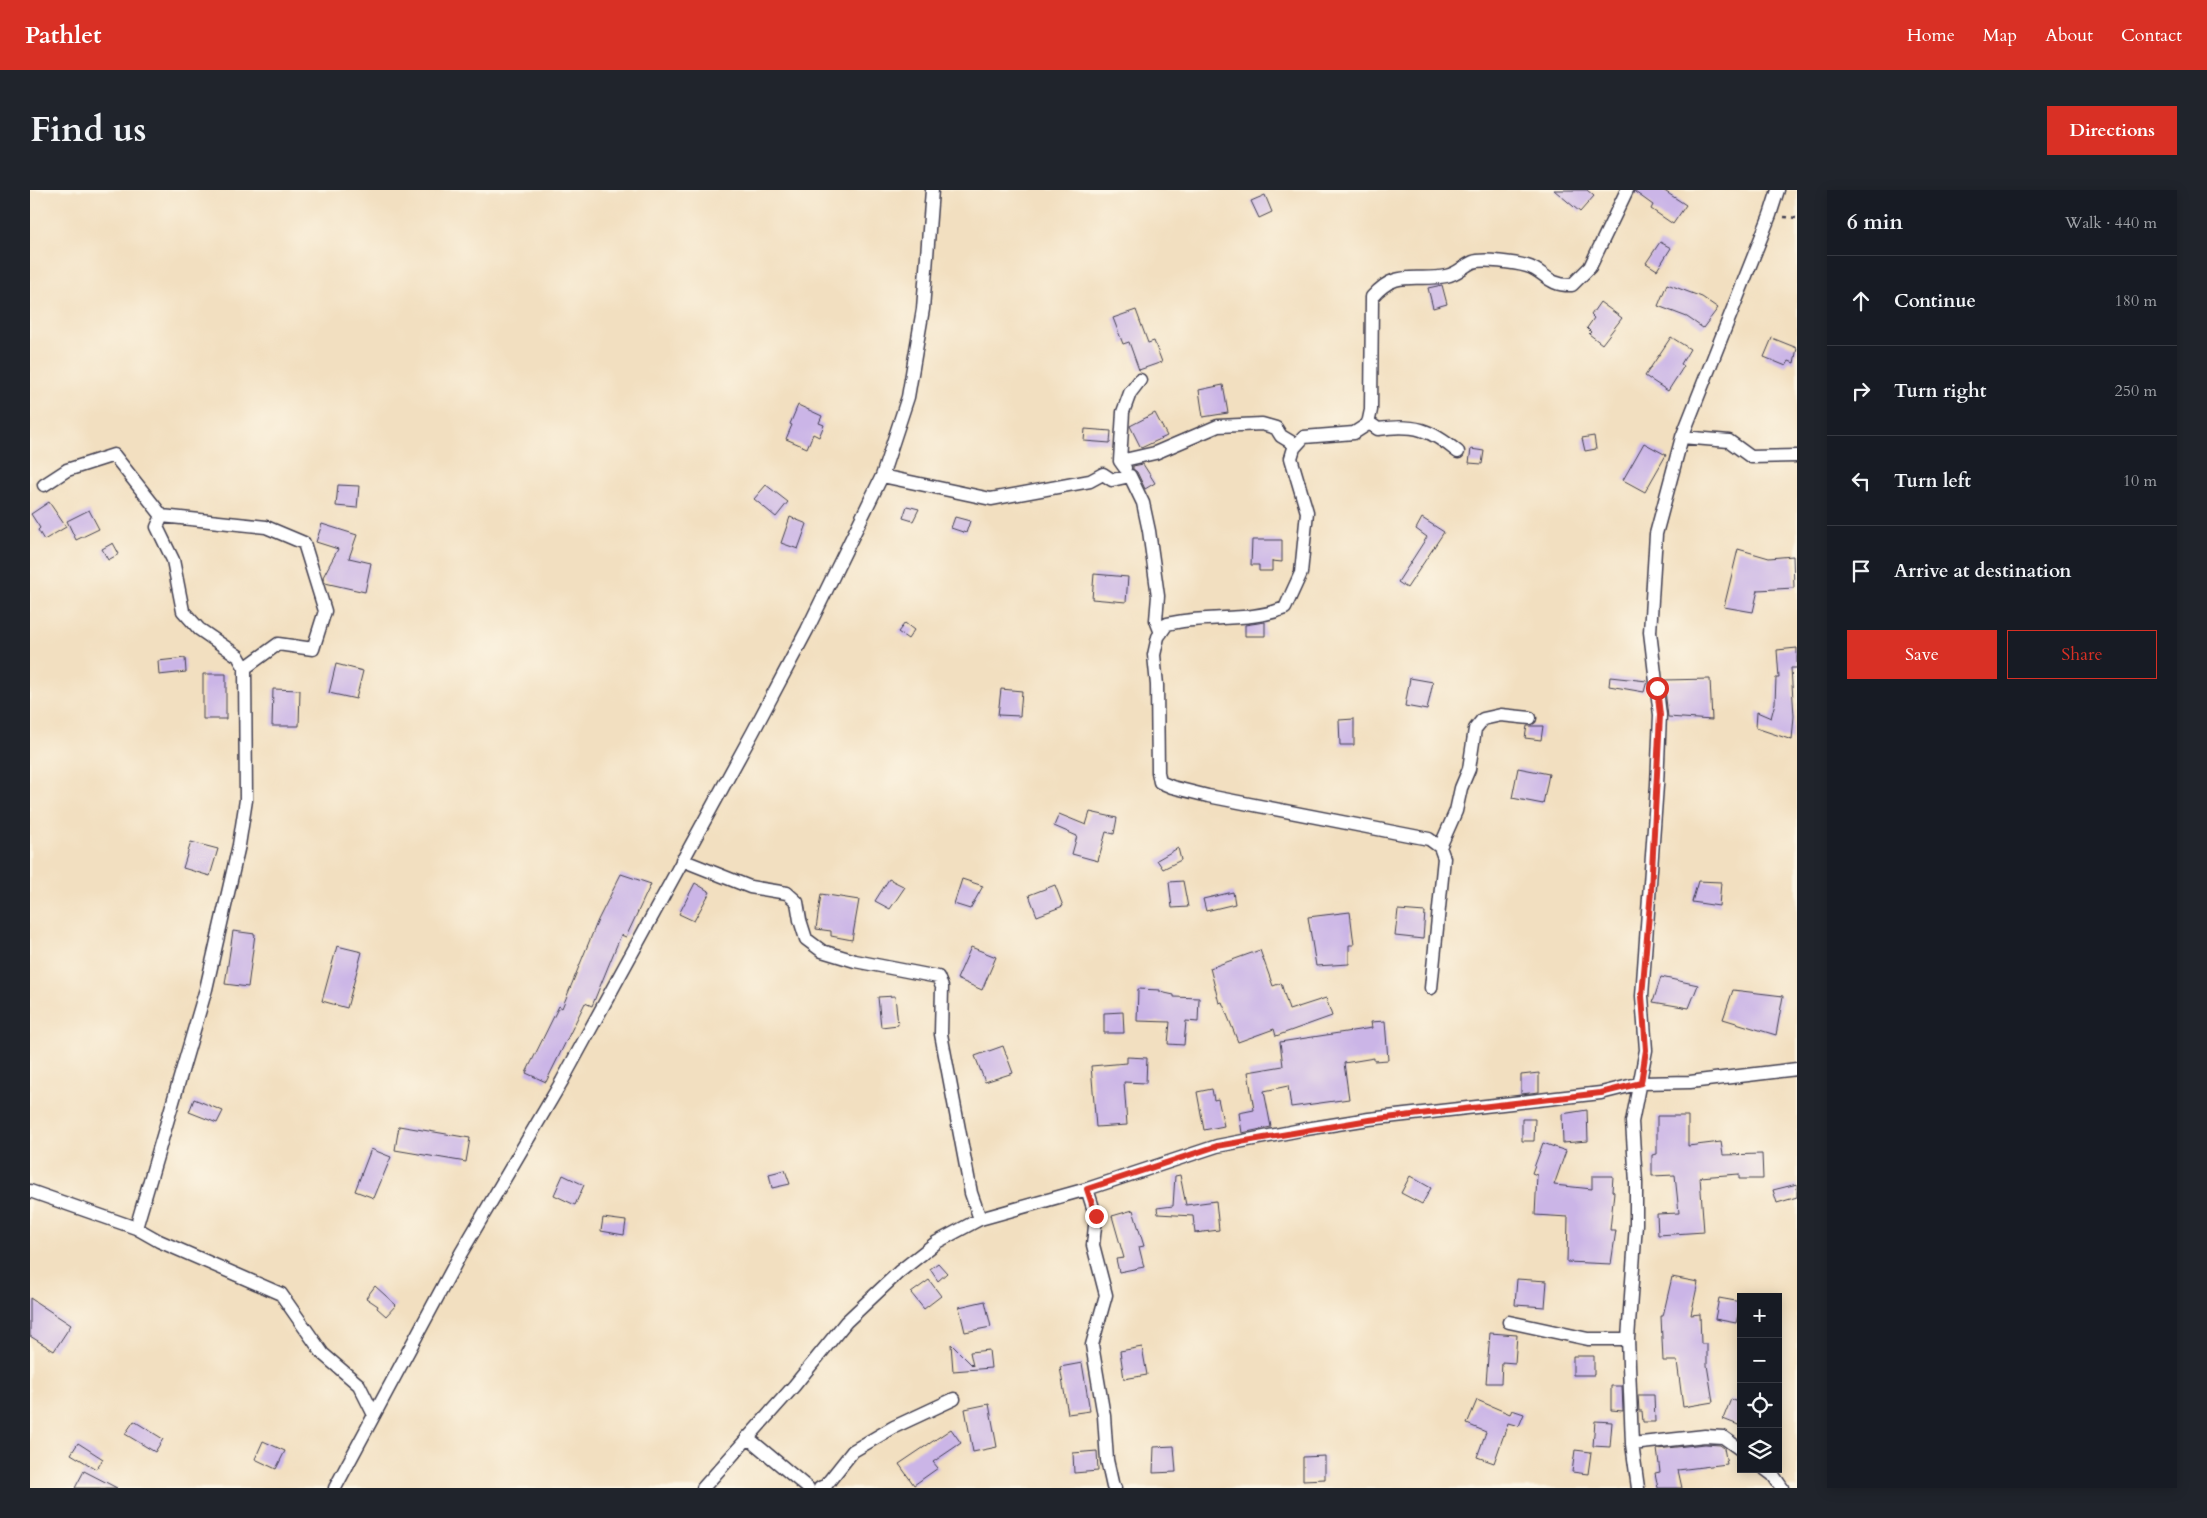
<!DOCTYPE html>
<meta charset="utf-8">
<style>
body{margin:0;font-family:Cardo,serif;background:#20242c;color:#f1f3f6}
.controls{position:absolute;right:15px;bottom:15px;display:grid;overflow:hidden;border-radius:0px;box-shadow:0 2px 12px #0003}
.controls button{width:45px;height:45px;display:grid;place-items:center;padding:0;border:0;border-bottom:1px solid #363941;background:#171b24;color:#f1f3f6;font:25px sans-serif}
.stop{position:absolute;width:15px;height:15px;margin:-11px;border:4px solid #d93025;border-radius:50%;background:#fff}
.stop.end{background:#d93025;border-color:#fff;box-shadow:0 1px 5px #0008}
.list{margin:0;padding:0;list-style:none}
h2{display:flex;justify-content:space-between;align-items:center;height:65px;margin:0;padding:0 20px;font-size:21px}
h2 small{font-size:16px;font-weight:400;color:#9ea1a6}
.list li{display:grid;grid-template-columns:32px 1fr auto;gap:15px;align-items:center;box-sizing:border-box;height:90px;padding:0 20px;border-top:1px solid #363941}
.list b{display:block;font-size:19px;white-space:nowrap}
.list em{font-size:16px;font-style:normal;color:#9ea1a6}
.actions{display:flex;gap:10px;padding:15px 20px}
.actions a{flex:1;padding:11px 0;border:1px solid #d93025;border-radius:0px;text-align:center;font-size:18px;color:#d93025}
.actions .main{background:#d93025;color:#fff}
.icon{flex:none;width:28px;height:28px;fill:none;stroke:currentColor;stroke-width:2;stroke-linecap:round;stroke-linejoin:round}
.map{position:relative;flex:none;width:1767px;height:1298px;overflow:hidden;border-radius:0px}
header{display:flex;align-items:center;gap:30px;box-sizing:border-box;height:70px;padding:0 25px;background:#d93025;color:#fff}
header strong{font-size:24px}
nav{display:flex;gap:28px;margin-inline-start:auto;font-size:18px}
.intro{display:flex;align-items:center;justify-content:space-between;box-sizing:border-box;height:120px;padding:0 30px}
h1{margin:0;font-size:35px}
.button{padding:12px 22px;border-radius:0px;background:#d93025;color:#fff;font-size:18px;font-weight:700}
main{display:flex;gap:30px;padding:0 30px}
aside{flex:1;background:#171b24;border-radius:0px;box-shadow:0 2px 12px #0003}
.map>svg:first-child{display:block}
</style>
<header>
<strong>Pathlet</strong>
<nav><a>Home</a><a>Map</a><a>About</a><a>Contact</a></nav>
</header>
<div class="intro"><h1>Find us</h1><a class="button">Directions</a></div>
<main>
<div class="map">
<svg width="1767" height="1298" viewBox="0 0 1767 1298">
<rect width="100%" height="100%" fill="#fcf5e5"/>
<filter id="ink" filterUnits="userSpaceOnUse"><feTurbulence type="fractalNoise" baseFrequency=".02" numOctaves="2"/><feDisplacementMap in="SourceGraphic" scale="10" xChannelSelector="R" yChannelSelector="G"/><feConvolveMatrix kernelMatrix="1 2 1 2 8 2 1 2 1" color-interpolation-filters="sRGB"/></filter>
<filter id="wash" filterUnits="userSpaceOnUse"><feTurbulence type="fractalNoise" baseFrequency=".0096" numOctaves="4" result="noise"/><feDisplacementMap in="SourceGraphic" scale="20" xChannelSelector="R" yChannelSelector="G"/><feGaussianBlur stdDeviation="1.12" result="paint"/><feColorMatrix in="noise" values="0 0 0 0 0 0 0 0 0 0 0 0 0 0 0 0 0 1.4 0 .05"/><feComposite in="paint" operator="in"/></filter>
<g filter="url(#wash)">
<rect width="100%" height="100%" fill="#f2dfc0"/>
<g id="blocks">
<!-- building -->
<path fill="#cbb5e7" d="M1524 0H1557L1564 6 1550 22Z
M1605 0H1633L1656 15 1643 34 1621 19 1623 15 1605 2Z
M1235 5 1242 22 1229 28 1221 11Z
M1630 52 1641 58 1627 80 1616 73Z
M1637 94 1672 107 1688 118 1673 138 1657 127 1628 116Z
M1412 95 1417 114 1403 118 1398 98Z
M1570 112 1592 128 1572 154 1559 144 1561 142 1557 138 1564 128 1561 125Z
M1106 120 1118 153 1124 151 1132 172 1109 180 1099 152 1093 154 1083 128Z
M1641 147 1660 159 1651 174 1654 176 1638 201 1615 186Z
M1742 148 1767 158 1764 173 1759 171 1756 176 1734 167Z
M1193 195 1198 223 1173 227 1169 200Z
M768 215 792 226 789 233 794 235 789 247 783 244 777 258 756 249 762 235 760 234Z
M1125 223 1137 246 1111 258 1100 236Z
M1055 239 1081 241 1080 253 1054 251Z
M1564 246 1566 259 1555 261 1552 248Z
M1614 253 1636 265 1615 302 1593 290Z
M1441 259 1454 261 1452 274 1439 273Z
M1113 274 1125 293 1115 299 1107 282 1103 279V276Z
M308 295 329 296 327 318 306 316Z
M736 295 758 312 746 327 724 309Z
M19 312 36 337 14 350 8 340 10 338 1 324Z
M877 316 889 319 883 331 873 328Z
M59 320 69 339 46 350 37 331Z
M760 327 777 334 768 359 751 353Z
M925 327 940 331 936 343 921 338Z
M1392 328 1414 342 1377 398 1368 392 1397 347 1386 339Z
M292 334 327 345 319 368 341 373 335 402 295 393 293 387 308 359 286 352Z
M1222 350H1252V372L1242 371V381H1229V375H1221Z
M83 353 89 364 78 370 72 359Z
M1708 359 1739 368 1763 366 1764 398 1728 400 1723 422 1694 417Z
M1064 384 1098 387 1096 412 1062 409Z
M1235 432V446H1215V435Z
M875 433 884 440 878 449 868 442Z
M1767 458V478H1761L1764 526 1762 550 1726 538 1727 522 1741 528 1745 513 1746 488H1749L1747 460Z
M155 468 156 482 129 485 128 471Z
M306 474 333 481 326 509 299 503Z
M173 484H196V529H173Z
M1580 487 1617 491 1614 502 1579 496Z
M1380 488 1403 492 1397 520 1375 516Z
M1680 489 1682 530 1638 527 1634 490Z
M243 499 270 500 269 536H242Z
M971 499 992 501 990 526 968 525Z
M1324 529V555H1310L1309 530Z
M1497 536H1513L1511 550 1495 548Z
M1488 578 1519 584 1513 614 1482 608Z
M1060 622 1087 628 1084 644 1076 642 1068 671 1042 664 1047 646 1024 636 1029 624 1056 635Z
M161 652 188 659 180 686 153 678Z
M1148 658 1151 670 1133 679 1127 670Z
M591 684 621 694 596 747 591 745 562 816 555 813 516 892 496 883 529 816 532 818 568 730Z
M859 689 875 697 860 719 845 711Z
M932 689 953 696 940 719 924 714Z
M1153 691 1158 717 1142 718 1139 692Z
M1668 691 1691 692 1689 716 1662 712Z
M665 693 680 702 664 731 649 724Z
M1025 695 1033 716 1007 726 999 705Z
M1203 702 1205 714 1176 721 1173 709Z
M791 704 829 710 822 750 801 746V741L786 739Z
M1368 720 1395 722 1393 749 1365 746Z
M1320 722 1324 755H1319V774L1286 776 1278 727Z
M203 741 225 744 218 797 195 794Z
M307 756 332 762 317 818 292 811Z
M941 757 966 767 952 800 927 789Z
M1230 760 1243 796 1251 793 1259 820 1296 808 1302 826 1246 846 1244 839 1208 852 1192 812 1189 813 1180 778Z
M1631 787 1668 795 1659 818 1623 812Z
M1108 799 1130 800V802L1144 805V807L1169 808 1168 832 1156 831 1154 855 1138 854 1140 832 1107 831Z
M1703 800 1753 806 1746 845 1693 829Z
M865 806 868 835 851 837 848 807Z
M1093 822 1094 843H1074V823Z
M1355 831 1358 870 1344 871V868L1314 873 1319 909 1261 917 1258 896 1234 901 1241 937 1212 943 1209 923 1224 920 1218 882 1253 876 1250 852 1342 838 1341 832Z
M973 856 983 883 955 892 945 866Z
M1097 867 1117 868 1116 893 1094 892 1097 935 1066 937 1061 876 1097 873Z
M1509 883V902L1491 904V885Z
M1182 899 1184 910 1188 909 1194 936 1174 940 1167 902Z
M164 909 193 921 187 933 159 922Z
M1557 920 1558 951 1533 953 1532 924Z
M1627 926H1658V956L1691 952 1693 965 1732 964 1733 989H1709V984L1670 987 1674 1042 1628 1045 1627 1024 1649 1023 1645 985 1622 986V965L1627 964Z
M1492 929H1505L1504 951H1492Z
M369 936 440 948 436 972 365 960Z
M1513 953 1536 961 1524 995 1562 999V986H1583L1582 1001 1584 1002 1580 1040H1586L1581 1074 1537 1072 1538 1027 1505 1025 1507 985 1502 983Z
M341 959 361 967 344 1008 325 1001Z
M755 980 760 994 742 998 739 984Z
M533 985 554 995 545 1015 524 1005Z
M1150 985 1156 1015 1186 1011 1189 1040 1165 1043 1163 1026 1128 1024 1127 1018 1143 1016 1145 986Z
M1380 986 1401 998 1392 1014 1371 1003Z
M1767 994V1007L1747 1013 1743 1000Z
M1103 1020 1114 1056 1109 1057 1114 1077 1089 1082 1086 1069 1094 1068 1082 1026Z
M573 1028 596 1031 594 1045 571 1041Z
M908 1073 917 1083 908 1091 900 1079Z
M1642 1087 1668 1092 1661 1125 1670 1124 1671 1154H1677V1175L1683 1212 1653 1217 1647 1171H1633L1631 1126H1633Z
M1487 1089 1517 1091 1515 1117 1485 1115Z
M899 1090 911 1106 894 1119 881 1103Z
M345 1096 366 1115 356 1126 347 1118 348 1116 336 1108Z
M0 1108 41 1135 24 1161 0 1146Z
M1689 1108 1711 1112 1706 1133 1685 1129Z
M955 1111 961 1137 935 1142 929 1117Z
M1460 1143 1487 1145 1485 1173 1472 1172 1471 1193H1456Z
M921 1154 943 1176 940 1162 959 1160 961 1178 923 1181Z
M1112 1157 1117 1185 1094 1189 1090 1161Z
M1543 1166H1564V1185H1543Z
M1052 1173 1060 1221 1038 1224 1030 1177Z
M1581 1196H1592L1593 1221 1581 1220Z
M1608 1205H1624L1625 1232H1613L1612 1221H1609Z
M1701 1209 1711 1213V1236L1693 1229Z
M1447 1210 1480 1224 1482 1220 1494 1224 1489 1236 1478 1233 1464 1273 1447 1267 1456 1242 1437 1234Z
M959 1214 967 1257 943 1262 935 1219Z
M104 1231 133 1249 125 1262 95 1244Z
M1565 1231 1582 1232 1580 1257 1563 1256Z
M921 1239 931 1253 903 1272 908 1278 884 1295 869 1274Z
M233 1251 255 1261 246 1279 225 1269Z
M48 1253 73 1269 66 1279 41 1264Z
M1675 1254 1690 1255 1694 1258 1697 1274 1648 1280 1652 1298H1628L1625 1283 1630 1282 1627 1259Z
M1144 1256 1146 1282 1123 1283 1124 1257Z
M1545 1260 1561 1262 1558 1284 1542 1282Z
M1067 1261 1068 1281 1044 1283 1043 1263Z
M1295 1266V1289L1273 1290V1267Z
M54 1281 87 1298H45Z"/>
</g>
</g>
<g filter="url(#ink)">
<use href="#blocks" fill-opacity="0" stroke="#413e4f" stroke-width="1"/>
<g fill="none" stroke-linecap="round" stroke-linejoin="round">
<!-- street casing -->
<g stroke="#413e4f" stroke-width="15">
<path id="street" d="M1338 232 1348 239C1385 234 1400 239 1428 262
M1652 247 1699 251 1721 267 1767 266
M1090 271 1125 263 1188 236 1232 234 1246 238 1251 246 1266 255
M1095 278 1090 271 1093 222 1100 203 1110 190
M852 286 961 309 1060 291 1073 284 1082 290 1100 286 1113 313 1119 341 1128 406 1126 430 1131 443
M14 295 37 280 84 265 132 326 236 337 274 353 295 421 283 459 248 454 215 478 216 610 209 655 176 799 106 1038
M132 326 127 337 143 370 153 421 169 439 208 466 215 478
M1410 657 1426 621 1431 598 1439 579 1445 539 1453 529 1471 525 1500 528
M652 670 720 697 757 703 767 712 770 730 776 749 792 761 825 771 908 787 912 797 911 844 941 1003 950 1029
M1401 798 1414 668 1410 657 1399 649 1178 606 1142 597 1130 592 1128 582 1127 495 1124 465 1128 447 1137 434C1176 424 1218 433 1255 418L1271 383 1277 322 1261 268 1264 258 1274 247 1324 243 1338 234 1341 220 1342 107C1367 78 1384 92 1416 86 1428 84 1433 76 1443 72 1453 68 1486 73 1497 76 1515 81 1517 96 1542 95L1560 77 1597 0
M1057 999 1066 1027 1063 1055 1076 1105 1062 1155 1074 1226 1077 1270 1083 1297 1085 1298
M0 1001 106 1038 129 1051 251 1104 293 1164 329 1195 344 1225
M1479 1132 1558 1149H1598
M717 1247 778 1298
M1602 1254 1675 1246 1693 1247 1711 1260
M1735 1279 1743 1285 1752 1298
M305 1298 431 1063 532 891 723 542 777 440 852 286 878 207 893 119 902 0
M673 1298 764 1196 816 1132 869 1082 907 1052 950 1029 1057 999 1187 956 1276 939 1339 929 1571 903 1611 893 1660 892 1767 879
M790 1298 796 1295 823 1261 864 1237 924 1209
M1608 1298 1602 1254 1598 1149 1606 1034V992L1602 932 1616 860 1612 806 1627 595 1630 525 1620 442 1626 344 1652 247 1740 25 1748 0"/>
</g>
<!-- path -->
<path stroke="#413e4f" stroke-width="2.5" stroke-dasharray="4 4" stroke-linecap="butt" d="M1754 27 1767 28"/>
<!-- street -->
<use href="#street" stroke="#fff" stroke-width="12"/>
</g>
</g>
<g fill="none" stroke-linecap="round" stroke-linejoin="round" filter="url(#ink)">
<!-- route -->
<path stroke="#d93025" stroke-width="6" d="M1066 1026 1057 999 1187 956 1339 930 1571 903 1611 893 1616 860 1612 806 1621 701 1630 525 1627 498"/>
</g>
</svg>
<div class="controls">
<button>+</button>
<button>−</button>
<button><svg class="icon" aria-label="locate" viewBox="0 0 24 24"><circle cx="12" cy="12" r="6"/><path d="M12 2v4M12 18v4M2 12h4M18 12h4"/></svg></button>
<button><svg class="icon" aria-label="layers" viewBox="0 0 24 24"><path d="M12 4l9 5-9 5-9-5zM3 14l9 5 9-5"/></svg></button>
</div>
<div class="stop" style="left:1627px;top:498px"></div>
<div class="stop end" style="left:1066px;top:1026px"></div>
</div>
<aside>
<h2>6 min<small>Walk · 440 m</small></h2>
<ul class="list">
<li><svg class="icon" aria-label="ahead" viewBox="0 0 24 24"><path d="M12 20V5M6 11l6-6 6 6"/></svg><div><b>Continue</b></div><em>180 m</em></li>
<li><svg class="icon" aria-label="right" viewBox="0 0 24 24"><path d="M7 20v-9h11M14 6l5 5-5 5"/></svg><div><b>Turn right</b></div><em>250 m</em></li>
<li><svg class="icon" aria-label="left" viewBox="0 0 24 24"><path d="M17 20v-9H6M10 6l-5 5 5 5"/></svg><div><b>Turn left</b></div><em>10 m</em></li>
<li><svg class="icon" aria-label="arrive" viewBox="0 0 24 24"><path d="M6 21V4h12l-3 4 3 4H6"/></svg><div><b>Arrive at destination</b></div></li>
</ul>
<div class="actions"><a class="main">Save</a><a>Share</a></div>
</aside>
</main>
